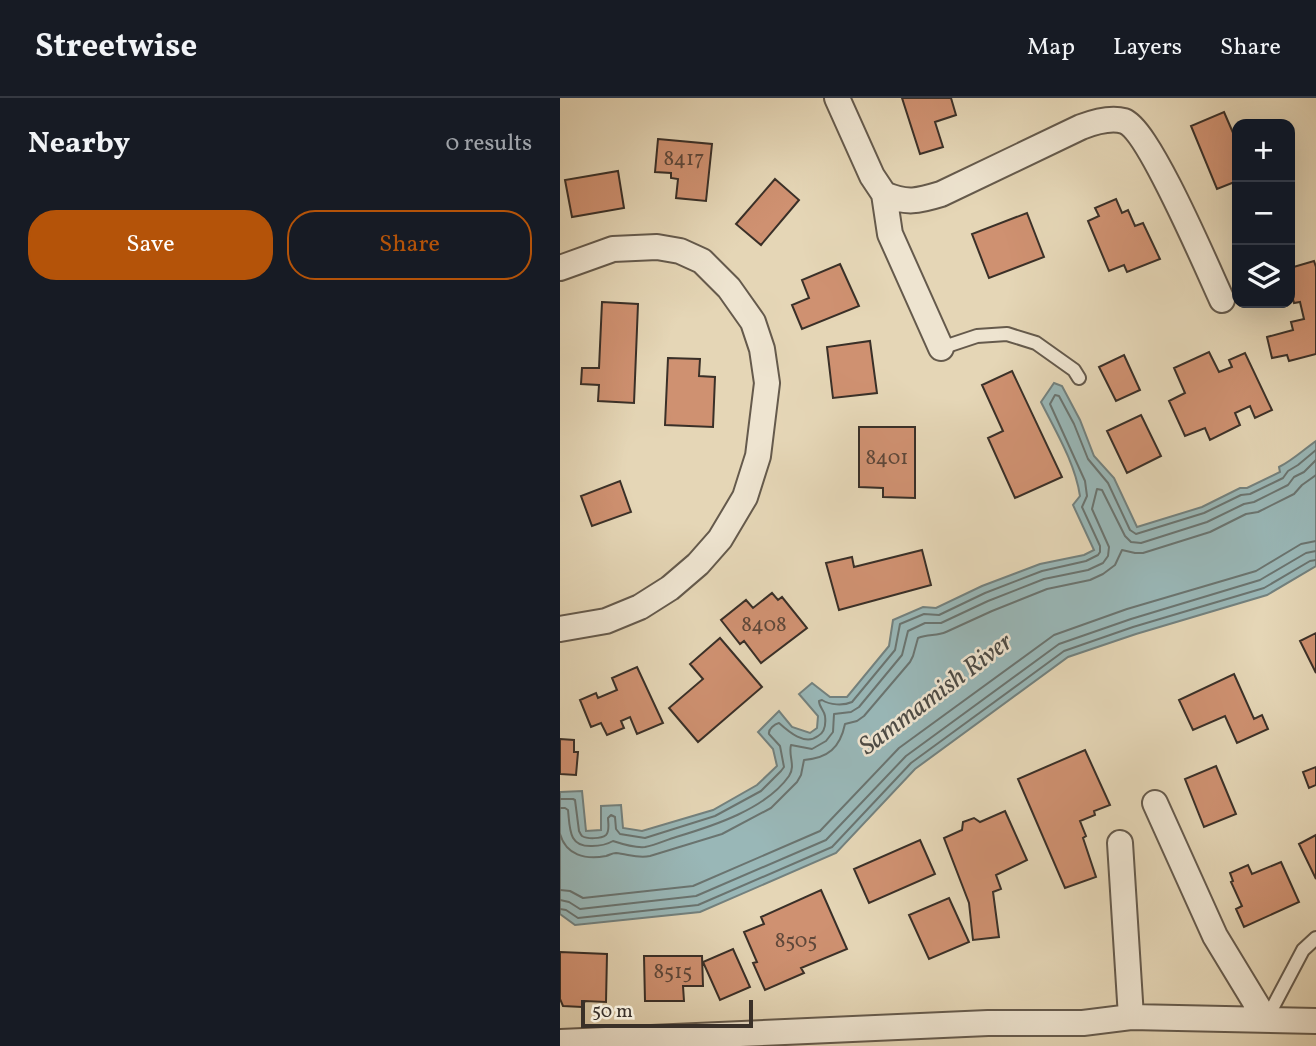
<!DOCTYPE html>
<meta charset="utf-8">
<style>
:root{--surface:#171b24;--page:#242831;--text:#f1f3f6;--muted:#9ea1a6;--line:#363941;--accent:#b45309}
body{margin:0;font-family:Vollkorn,serif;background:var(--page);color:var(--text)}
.controls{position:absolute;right:21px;top:21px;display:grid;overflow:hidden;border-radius:14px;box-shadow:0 7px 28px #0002}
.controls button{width:63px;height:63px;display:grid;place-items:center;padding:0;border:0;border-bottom:2px solid var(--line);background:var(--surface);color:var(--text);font:35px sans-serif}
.scale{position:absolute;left:21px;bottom:18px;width:172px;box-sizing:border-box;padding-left:7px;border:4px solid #3a3028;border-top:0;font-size:19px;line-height:24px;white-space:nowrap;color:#3a3028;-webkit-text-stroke:5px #eee4d0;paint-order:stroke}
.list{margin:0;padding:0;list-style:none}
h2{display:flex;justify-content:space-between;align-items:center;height:91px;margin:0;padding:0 28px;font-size:30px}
h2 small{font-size:23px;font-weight:400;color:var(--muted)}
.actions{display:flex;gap:14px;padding:21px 28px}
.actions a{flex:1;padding:16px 0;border:2px solid var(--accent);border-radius:28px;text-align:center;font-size:24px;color:var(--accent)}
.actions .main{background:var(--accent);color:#fff}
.icon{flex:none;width:38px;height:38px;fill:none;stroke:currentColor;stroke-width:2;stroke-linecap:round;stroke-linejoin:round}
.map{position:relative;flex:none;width:756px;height:948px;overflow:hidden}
header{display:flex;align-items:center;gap:42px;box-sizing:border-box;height:98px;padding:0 35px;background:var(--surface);border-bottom:2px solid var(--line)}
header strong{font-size:33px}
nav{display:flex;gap:38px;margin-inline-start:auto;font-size:24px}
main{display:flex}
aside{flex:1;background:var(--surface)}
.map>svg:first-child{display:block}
.water{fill:#99b7b7;stroke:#73817e;stroke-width:2}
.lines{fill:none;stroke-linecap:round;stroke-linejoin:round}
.shore{stroke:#6a7470;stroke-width:2}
.building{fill:#cf9171;stroke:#3a3028;stroke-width:2}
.service-casing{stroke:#655a4c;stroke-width:16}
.minor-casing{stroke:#655a4c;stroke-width:28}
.service{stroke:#eee4d0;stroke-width:12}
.minor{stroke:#eee4d0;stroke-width:24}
.labels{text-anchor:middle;stroke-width:5;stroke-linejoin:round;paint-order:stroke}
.number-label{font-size:21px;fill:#5f483a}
.water-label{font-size:26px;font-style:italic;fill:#4d4b45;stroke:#eee4d0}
</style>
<header>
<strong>Streetwise</strong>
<nav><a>Map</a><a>Layers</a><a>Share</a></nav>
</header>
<main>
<aside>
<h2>Nearby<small>0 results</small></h2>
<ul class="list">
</ul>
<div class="actions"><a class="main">Save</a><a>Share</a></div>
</aside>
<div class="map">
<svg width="756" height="948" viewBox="0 0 756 948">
<rect width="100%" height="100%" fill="#e5d6b6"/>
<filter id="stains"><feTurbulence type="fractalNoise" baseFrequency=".00286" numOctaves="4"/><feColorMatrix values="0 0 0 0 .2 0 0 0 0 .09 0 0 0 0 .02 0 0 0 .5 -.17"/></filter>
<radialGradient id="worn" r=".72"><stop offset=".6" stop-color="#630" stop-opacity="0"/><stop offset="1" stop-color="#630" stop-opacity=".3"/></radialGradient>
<!-- water -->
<path class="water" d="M 494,285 L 502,288 L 520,322 L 534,358 L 554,380 L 577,429 L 642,409 L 680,390 L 687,390 L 720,374 L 719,369 C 733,362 743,352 756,343 L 756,468 L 707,497 L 576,536 L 508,559 L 355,671 L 276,755 L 140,814 L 15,827 L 0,816 L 0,694 L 22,693 L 26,733 L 41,732 L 41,708 L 61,707 L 63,730 L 82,733 L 153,712 L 197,687 L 217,668 L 213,651 L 198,634 L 219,613 L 232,629 L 250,635 L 257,630 L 258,618 L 239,596 L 252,585 L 270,599 L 287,599 L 329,548 L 333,522 L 363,509 L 376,510 L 422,488 L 480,466 L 524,457 L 534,452 L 513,407 L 520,398 C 515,365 496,334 481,304 Z"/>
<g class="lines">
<!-- shore -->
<path class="shore" d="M 0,701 L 13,701 L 15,702 L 19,733 C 20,735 21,737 22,738 C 27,741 41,741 46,737 C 50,733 48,725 48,720 L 51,717 L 55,719 L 56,731 L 60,736 L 85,740 L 155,718 L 201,693 L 221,673 L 224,669 L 220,648 L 209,636 C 208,631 215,626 219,625 C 229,634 245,648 258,638 C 265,634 266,626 265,618 C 264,612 259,609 259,603 L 262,602 C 270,607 283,608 292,604 L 335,552 L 340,526 L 364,516 L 379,517 L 425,495 L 482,473 L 526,463 L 538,457 L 540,454 L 540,448 L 522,409 L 527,398 L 525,383 L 490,306 L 495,297 L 499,298 L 514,326 L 528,361 L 548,385 L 570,432 L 576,436 L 644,415 L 681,397 L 690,396 L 723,380 L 728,373 L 738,367 L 756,352
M 0,710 L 5,710 L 8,712 C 10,730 8,749 32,748 C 41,748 46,747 53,743 C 62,746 75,750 85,749 C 96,747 106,742 116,739 C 153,728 206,711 229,678 C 236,668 228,657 231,647 L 252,651 L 266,643 L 273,634 L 274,616 L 291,614 L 299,609 L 342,557 L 348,533 L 365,525 L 381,525 L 428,503 L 484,481 L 528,472 L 543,465 L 548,458 L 549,449 L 532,411 L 537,391 L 542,392 L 565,438 L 571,444 L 581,445 L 647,424 L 684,406 L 694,404 L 728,387 L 734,379 L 744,374 L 756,362
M 0,736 C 6,757 25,762 46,758 C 50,757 52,755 56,755 C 68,756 78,761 90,758 L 162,736 L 211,710 L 237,684 L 241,677 L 244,662 C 268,660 280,650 285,626 L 297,623 L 304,618 L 350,564 L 353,558 L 358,540 C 368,536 377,538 386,534 L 432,513 L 487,491 L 530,482 L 543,476 L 555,467 L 562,452 L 575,455 L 583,455 L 650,434 L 686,416 L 698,414 L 734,396 L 742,387 L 756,377
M 0,792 L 10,793 L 23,800 L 133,788 L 260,733 L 339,650 L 494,537 L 567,511 L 696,473 L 741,446 L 756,443
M 0,802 L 9,804 L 20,811 L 136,798 L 266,742 L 346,658 L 499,546 L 571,521 L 700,482 L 746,455 L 756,453
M 0,811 L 6,812 L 18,820 L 138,807 L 272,749 L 351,665 L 504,553 L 573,529 L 704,490 L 750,463 L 756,462"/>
</g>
<!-- building -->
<path class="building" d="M 342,0 L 391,0 L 396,17 L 375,24 L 383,49 L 360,56 Z
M 664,14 L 677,44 L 677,83 L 657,91 L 631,28 Z
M 98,41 L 152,46 L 146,103 L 116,100 L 118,81 L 111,80 L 111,75 L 95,74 Z
M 58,73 L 64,110 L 12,119 L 5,82 Z
M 215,81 L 239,102 L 201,147 L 176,126 Z
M 556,101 L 562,115 L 568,112 L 575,128 L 583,125 L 600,161 L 567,174 L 564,167 L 549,173 L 528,123 L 539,118 L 535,110 Z
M 467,115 L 484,159 L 429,180 L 412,136 Z
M 754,163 L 756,169 L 756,256 L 729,263 L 727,257 L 712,260 L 707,239 L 733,232 L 731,224 L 744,221 L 740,204 L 734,205 L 730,189 L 730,170 Z
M 280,166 L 299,208 L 242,231 L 232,207 L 249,200 L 242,182 Z
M 42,204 L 78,206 L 74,305 L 38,303 L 39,287 L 21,286 L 22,270 L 39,270 Z
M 310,243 L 317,295 L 273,300 L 267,249 Z
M 649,254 L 659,274 L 672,269 L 669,262 L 685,255 L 712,312 L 695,320 L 690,308 L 675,315 L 680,327 L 650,342 L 645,330 L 625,338 L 609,303 L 625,295 L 614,270 Z
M 564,257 L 580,292 L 556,303 L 539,269 Z
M 108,260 L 140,261 L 139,278 L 155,279 L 153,329 L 105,327 Z
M 452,273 L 502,379 L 455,400 L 428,340 L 443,333 L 422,287 Z
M 581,317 L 601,358 L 567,375 L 547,333 Z
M 299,329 L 355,329 L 355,400 L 323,399 L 323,390 L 299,389 Z
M 60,383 L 71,414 L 32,428 L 21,398 Z
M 362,452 L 371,487 L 279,512 L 266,465 L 292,459 L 294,469 Z
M 212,495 L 218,502 L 222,499 L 247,530 L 201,565 L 184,543 L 180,546 L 161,522 L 186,502 L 193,510 Z
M 756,535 L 756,575 L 740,543 Z
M 160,540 L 202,589 L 138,644 L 109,610 L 143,581 L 130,566 Z
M 77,569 L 103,625 L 77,636 L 70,619 L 61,623 L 64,630 L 47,637 L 41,625 L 31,629 L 20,602 L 36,595 L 38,600 L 57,592 L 52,580 Z
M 674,576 L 694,621 L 702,617 L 708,631 L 677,645 L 665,618 L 633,632 L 619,602 Z
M 0,641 L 14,642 L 14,654 L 18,654 L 16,677 L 0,676 Z
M 525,652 L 550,707 L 534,713 L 535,717 L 520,723 L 526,738 L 523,740 L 536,779 L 505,790 L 458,681 Z
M 656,668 L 676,716 L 644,729 L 625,681 Z
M 756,669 L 756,687 L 749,690 L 743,674 Z
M 445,713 L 467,762 L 436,777 L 441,791 L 433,794 L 439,839 L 413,842 L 409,805 L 384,740 L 402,732 L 403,724 L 414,720 L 420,724 Z
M 756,737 L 756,781 L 739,746 Z
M 360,742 L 375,776 L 309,805 L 294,771 Z
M 721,764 L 739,804 L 684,829 L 676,811 L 682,808 L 671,784 L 673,783 L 670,775 L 688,767 L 692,776 Z
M 261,792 L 287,851 L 241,870 L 244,875 L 205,892 L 193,865 L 197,864 L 184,834 L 204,826 L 201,819 Z
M 389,800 L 409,844 L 369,861 L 349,817 Z
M 173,851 L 190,889 L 160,902 L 143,864 Z
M 0,854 L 47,856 L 46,904 L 25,903 L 22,909 L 3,908 L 0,901 Z
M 84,858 L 142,858 L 143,888 L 123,888 L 124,903 L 85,903 Z"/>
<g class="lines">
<!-- service casing -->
<g class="service-casing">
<path id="service" d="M 381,250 L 417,238 L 447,236 L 476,245 L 514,272 L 519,280
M 706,922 L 743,852 L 756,840"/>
</g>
<!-- minor casing -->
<g class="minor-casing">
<path id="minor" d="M 277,0 L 312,78 L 324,96 L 330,136 L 381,250
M 324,96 C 347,106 358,103 381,96 L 521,29 C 534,24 550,19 564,23 C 589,32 648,172 662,202
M 0,170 L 53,151 L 97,149 L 120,153 L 142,163 L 169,190 L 193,224 L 202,251 L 207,285 L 198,358 L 185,399 L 160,441 L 138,466 L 110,490 L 80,509 L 46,523 L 0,531
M 595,705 L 655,838 L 706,922
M 560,745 L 571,919
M 0,944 L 428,925 L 523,925 L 571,919 L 756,923"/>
</g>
<!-- service -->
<use href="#service" class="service"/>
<!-- minor -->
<use href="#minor" class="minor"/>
</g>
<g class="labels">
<!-- number labels -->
<g class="number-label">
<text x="124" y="67">8417</text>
<text x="327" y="366">8401</text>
<text x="204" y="533">8408</text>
<text x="236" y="849">8505</text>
<text x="113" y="880">8515</text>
</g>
<!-- water labels -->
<g class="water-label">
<text transform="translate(375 595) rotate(-37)" y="9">Sammamish River</text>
</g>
</g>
<rect width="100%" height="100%" filter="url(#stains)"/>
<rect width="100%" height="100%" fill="url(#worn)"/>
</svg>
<div class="controls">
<button>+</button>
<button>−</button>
<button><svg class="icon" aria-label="layers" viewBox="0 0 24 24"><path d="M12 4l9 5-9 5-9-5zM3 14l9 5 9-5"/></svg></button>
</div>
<div class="scale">50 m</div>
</div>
</main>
